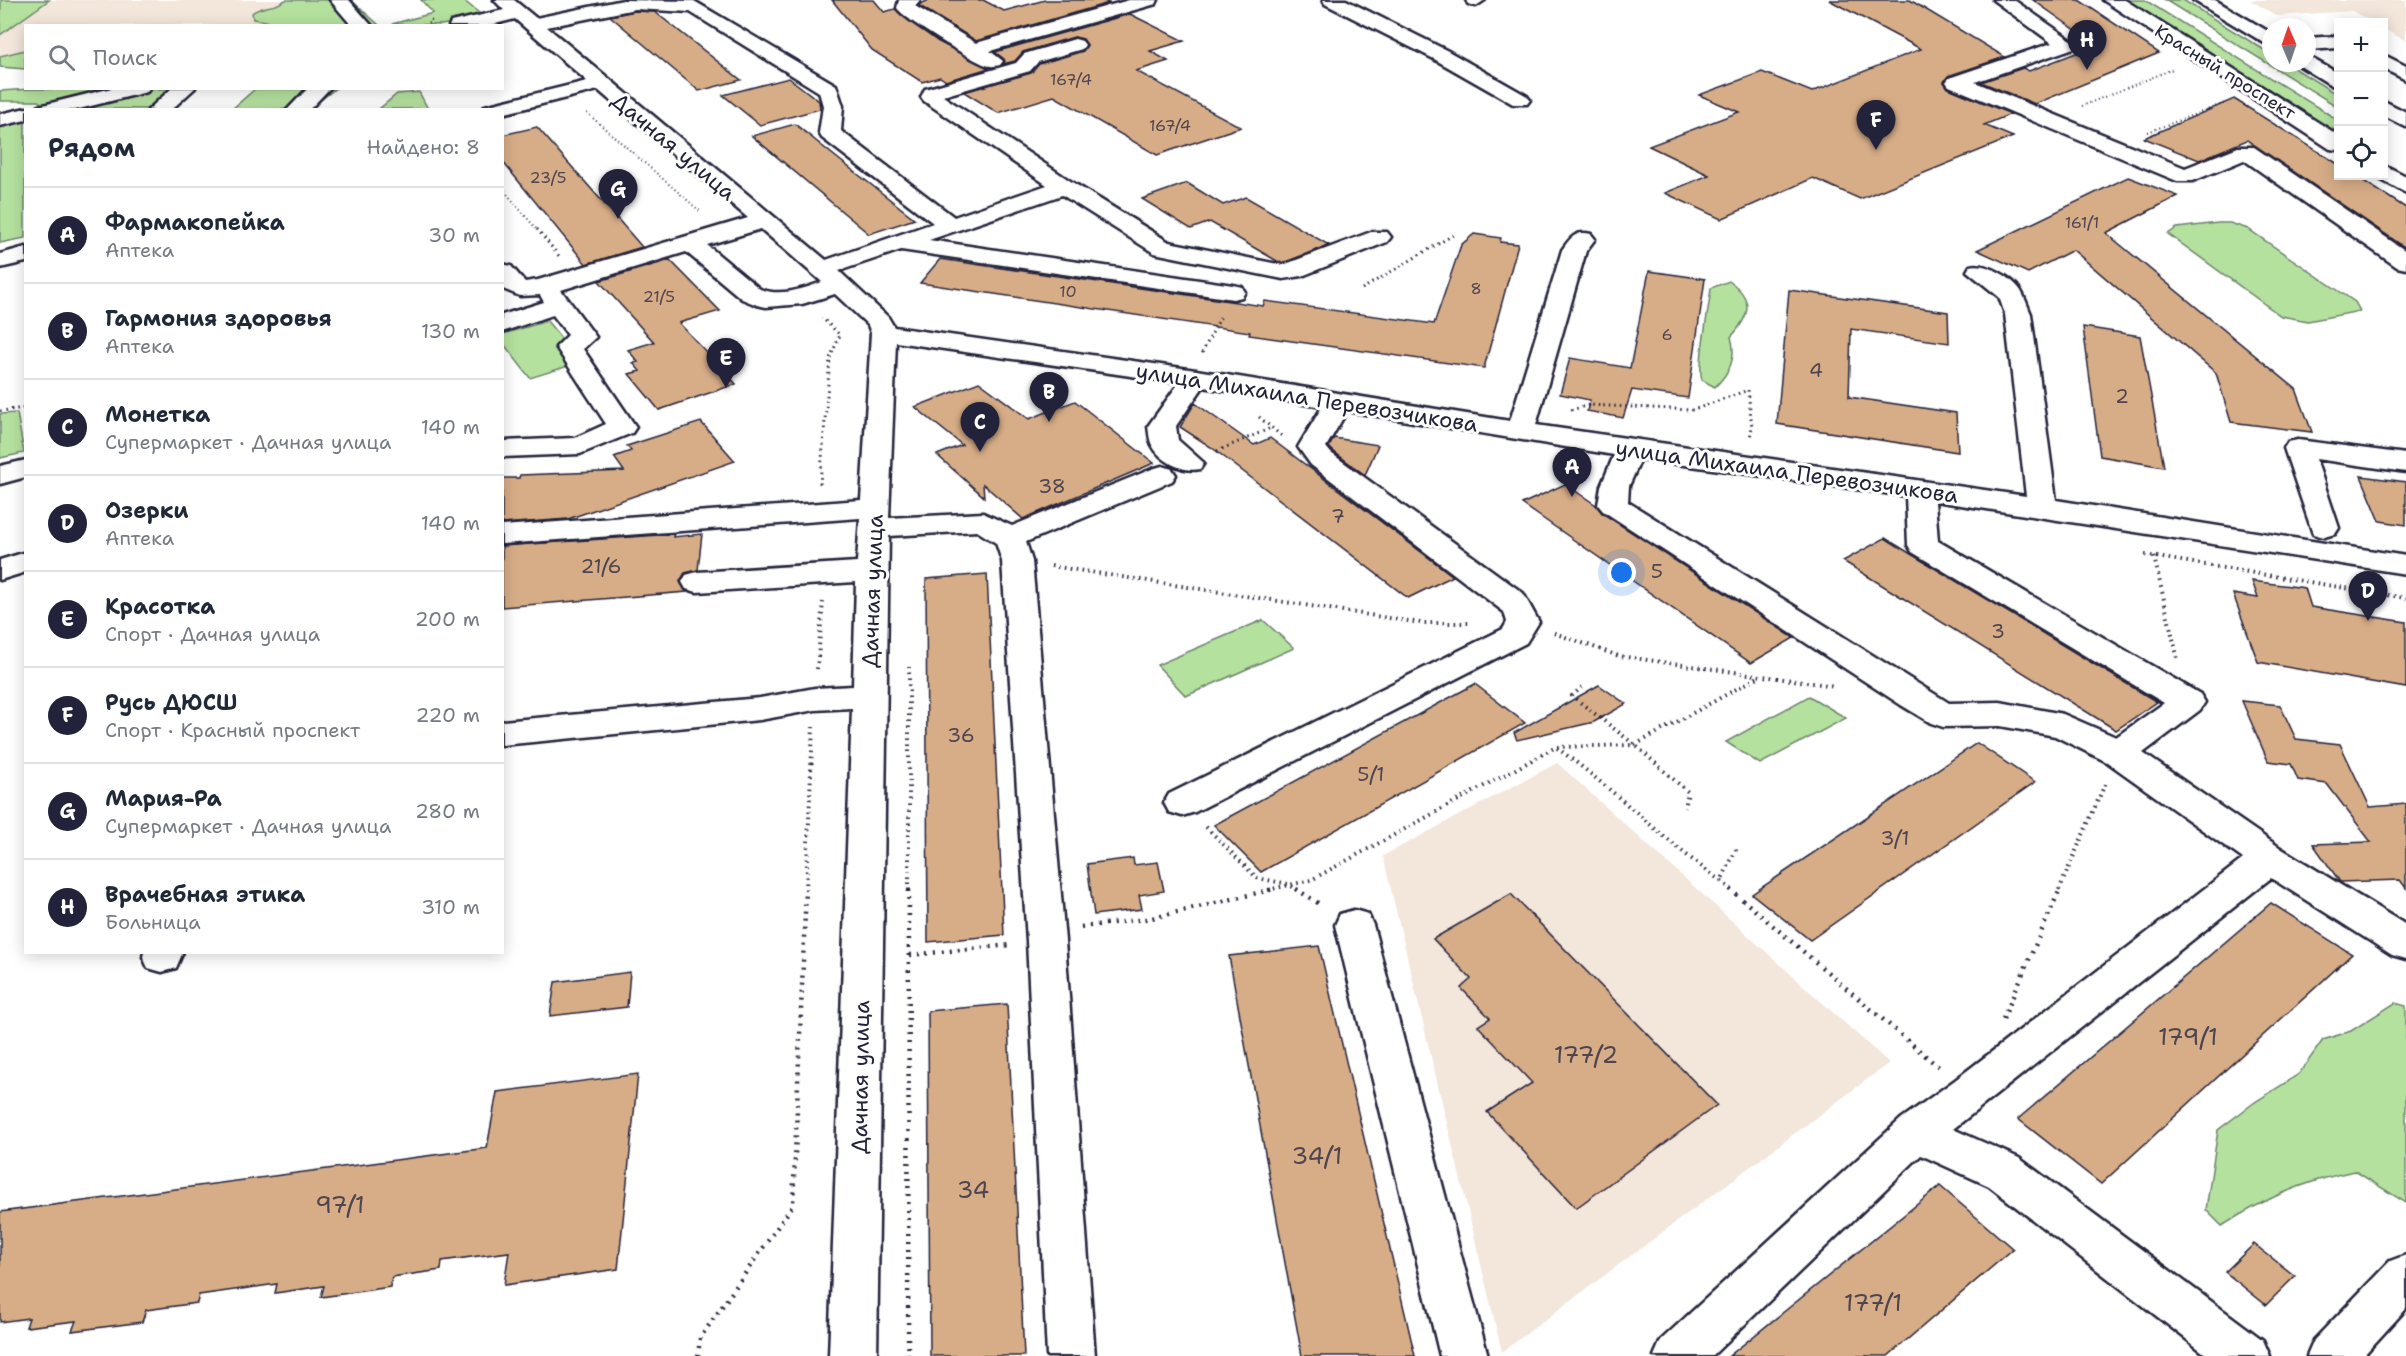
<!DOCTYPE html>
<html lang="ru">
<meta charset="utf-8">
<style>
:root{--surface:#fff;--page:#f2f2f3;--text:#1f2937;--muted:#747a83;--line:#e0e1e3;--accent:#22223b}
body{margin:0;font-family:"Shantell Sans",sans-serif;background:var(--page);color:var(--text)}
.controls{position:absolute;right:18px;top:18px;display:grid;overflow:hidden;border-radius:0px;box-shadow:0 3px 15px #0003}
.controls button{width:54px;height:54px;display:grid;place-items:center;padding:0;border:0;border-bottom:2px solid var(--line);background:var(--surface);color:var(--text);font:30px sans-serif}
.compass{position:absolute;left:2262px;top:18px;width:54px;height:54px;border-radius:50%;background:var(--surface);box-shadow:0 3px 15px #0003;rotate:358deg}
.you{position:absolute;left:1622px;top:573px;width:21px;height:21px;margin:-15px;border:4px solid #fff;border-radius:50%;background:#1a73e8;box-shadow:0 0 0 9px #1a73e833}
.badge{display:grid;place-items:center;width:39px;height:39px;border-radius:50%;background:var(--accent);color:#fff;font-size:20px;font-weight:700}
.pin{position:absolute;translate:-50% -50px;filter:drop-shadow(0 2px 3px #0008)}
.pin::after{content:'';position:absolute;top:32px;width:21px;height:18px;background:inherit;clip-path:polygon(0 0,100% 0,50% 100%)}
.list{margin:0;padding:0;list-style:none}
h2{display:flex;justify-content:space-between;align-items:center;height:78px;margin:0;padding:0 24px;font-size:26px}
h2 small{font-size:20px;font-weight:400;color:var(--muted)}
.list li{display:grid;grid-template-columns:39px 1fr auto;gap:18px;align-items:center;box-sizing:border-box;height:96px;padding:0 24px;border-top:2px solid var(--line)}
.list b{display:block;font-size:22px;white-space:nowrap}
.list p{margin:0;font-size:20px;white-space:nowrap;color:var(--muted)}
.list em{font-size:20px;font-style:normal;color:var(--muted)}
.icon{flex:none;width:33px;height:33px;fill:none;stroke:currentColor;stroke-width:2;stroke-linecap:round;stroke-linejoin:round}
.map{position:relative;flex:none;width:2406px;height:1356px;overflow:hidden}
.search{position:absolute;background:var(--surface);box-shadow:0 3px 15px #0003;left:24px;top:24px;width:480px;height:66px;display:flex;align-items:center;gap:15px;box-sizing:border-box;padding:0 21px;border-radius:0px;color:var(--muted);font-size:22px}
.panel{position:absolute;background:var(--surface);box-shadow:0 3px 15px #0003;left:24px;top:108px;width:480px;height:846px;border-radius:0px}
.map>svg:first-child{display:block}
.built{fill:#f3e6db}
.green{fill:#b5e19f;stroke:#6c826d;stroke-width:1.5}
.building{fill:#d7ad88;stroke:#22223b;stroke-width:1.5}
.lines{fill:none;stroke-linecap:round;stroke-linejoin:round}
.minor-casing{stroke:#22223b;stroke-width:5}
.major-casing{stroke:#22223b;stroke-width:5}
.path-far3{stroke:#22223b;stroke-width:2;stroke-dasharray:1 3;stroke-linecap:butt}
.path-far2{stroke:#22223b;stroke-width:3;stroke-dasharray:1.5 4;stroke-linecap:butt}
.path-far1{stroke:#22223b;stroke-width:4;stroke-dasharray:1.5 4.5;stroke-linecap:butt}
.path{stroke:#22223b;stroke-width:4.5;stroke-dasharray:2 6;stroke-linecap:butt}
.minor{fill:#fff;fill-rule:evenodd}
.major{fill:#fff;fill-rule:evenodd}
.labels{text-anchor:middle;stroke-width:6;stroke-linejoin:round;paint-order:stroke}
.far-number-label{font-size:16px;fill:#4f454e}
.far-street-label{font-size:18px;fill:#22223b;stroke:#fff}
.number-label{font-size:20px;fill:#4f454e}
.street-label{font-size:22px;fill:#22223b;stroke:#fff}
.near-number-label{font-size:24px;fill:#4f454e}
</style>
<div class="map">
<svg width="2406" height="1356" viewBox="0 0 2406 1356">
<rect width="100%" height="100%" fill="#fff"/>
<filter id="ink" filterUnits="userSpaceOnUse"><feTurbulence type="fractalNoise" baseFrequency=".0167" numOctaves="2"/><feDisplacementMap in="SourceGraphic" scale="12" xChannelSelector="R" yChannelSelector="G"/><feConvolveMatrix kernelMatrix="1 2 1 2 8 2 1 2 1" color-interpolation-filters="sRGB"/></filter>
<g filter="url(#ink)">
<!-- built -->
<path class="built" d="M 39,0 L 316,0 L 287,25 L 26,26 L 25,67 L 0,65 L 0,25 Z
M 2250,0 L 2406,0 L 2406,41 L 2384,29 L 2384,22 L 2372,22 L 2352,11 L 2277,16 Z
M 1557,763 L 1889,1063 L 1502,1352 L 1383,856 Z"/>
<!-- green -->
<path class="green" d="M 1,0 L 49,0 L 0,35 Z
M 285,0 L 351,0 L 379,25 L 272,25 L 266,21 L 253,19 L 252,13 C 263,4 275,9 285,0 Z
M 421,0 L 463,0 L 484,17 L 441,25 L 392,24 L 433,13 Z
M 2127,0 L 2145,0 L 2338,120 L 2338,133 Z
M 2165,0 L 2183,0 L 2271,54 L 2271,63 L 2286,63 L 2338,95 L 2338,107 Z
M 25,50 L 25,69 L 0,67 L 0,56 Z
M 32,89 L 195,89 L 168,109 L 38,109 L 45,105 L 38,101 L 0,101 L 0,91 Z
M 255,89 L 335,89 L 309,109 L 231,110 Z
M 419,92 L 428,109 L 379,109 L 397,94 Z
M 25,115 L 25,238 L 0,243 L 0,122 Z
M 2218,223 L 2230,223 L 2248,229 L 2355,302 L 2360,311 L 2308,321 L 2281,316 L 2168,234 L 2177,228 Z
M 1729,281 C 1755,299 1750,316 1731,337 C 1737,358 1730,372 1715,387 L 1702,380 C 1697,365 1709,309 1711,288 Z
M 547,321 L 581,362 L 530,378 L 503,343 L 503,334 Z
M 17,413 L 24,453 L 0,458 L 0,414 Z
M 1263,620 L 1294,648 L 1186,696 L 1157,665 Z
M 1809,696 L 1846,718 L 1760,764 L 1726,742 Z
M 2395,1003 L 2406,1006 L 2406,1203 L 2355,1171 C 2307,1180 2263,1199 2222,1226 L 2206,1210 L 2218,1130 L 2255,1102 L 2299,1074 L 2323,1040 L 2351,1031 Z"/>
<!-- building -->
<path class="building" d="M 832,0 L 874,0 L 884,12 L 895,9 L 937,41 L 989,68 L 946,81 L 940,77 L 922,82 L 872,50 Z
M 929,0 L 983,0 L 1004,11 L 1045,0 L 1102,0 L 1109,3 L 976,41 L 918,5 Z
M 1829,0 L 1910,0 L 2005,57 L 1948,76 L 1944,82 L 1948,88 L 2011,114 L 1984,125 L 2013,137 L 1860,199 L 1813,178 L 1721,219 L 1665,193 L 1709,175 L 1649,146 L 1739,112 L 1699,95 L 1762,72 L 1812,92 L 1921,49 Z
M 2033,0 L 2079,0 L 2159,53 L 2035,104 L 1981,82 L 2023,68 L 2029,71 L 2097,45 Z
M 635,11 L 655,12 L 741,80 L 699,91 L 610,16 Z
M 1130,14 L 1184,41 L 1150,51 L 1168,61 L 1136,71 L 1241,127 L 1157,155 L 1054,96 L 998,113 L 964,92 L 1031,73 L 1039,64 L 1083,51 L 1087,45 L 1083,39 L 1074,37 L 1023,52 L 1015,61 L 1003,64 L 1004,59 L 995,52 Z
M 789,78 L 819,101 L 820,109 L 760,125 L 723,95 Z
M 2234,99 L 2338,164 L 2338,176 L 2356,176 L 2406,208 L 2406,248 L 2247,140 L 2199,160 L 2144,138 Z
M 795,124 L 837,158 L 915,219 L 869,234 L 752,136 Z
M 537,127 L 636,240 L 642,247 L 586,264 L 502,161 L 502,135 Z
M 2128,177 L 2178,196 L 2106,233 L 2296,389 L 2312,432 L 2231,422 L 2216,373 L 2073,250 L 2028,273 L 1977,250 Z
M 1187,183 L 1223,205 L 1246,197 L 1329,245 L 1283,263 L 1277,261 L 1210,222 L 1191,229 L 1142,199 Z
M 1474,234 L 1501,238 L 1500,242 L 1518,244 L 1484,368 L 1249,335 L 1250,332 L 920,283 L 940,259 L 1263,306 L 1265,301 L 1434,324 L 1461,245 Z
M 670,260 L 720,311 L 679,323 L 736,384 L 659,410 L 629,374 L 640,371 L 633,363 L 638,362 L 628,350 L 654,342 L 599,281 Z
M 1649,271 L 1705,279 L 1688,398 L 1632,390 L 1623,418 L 1587,411 L 1590,400 L 1560,394 L 1570,358 L 1630,368 Z
M 1789,290 L 1948,312 L 1949,343 L 1851,329 L 1849,397 L 1956,413 L 1958,452 L 1777,424 Z
M 2083,327 L 2140,336 L 2164,467 L 2100,456 Z
M 979,382 L 1029,419 L 1075,401 L 1154,463 L 1023,519 L 983,484 L 984,497 L 937,455 L 962,445 L 915,407 Z
M 1195,403 L 1254,445 L 1270,438 L 1453,576 L 1408,598 L 1211,447 L 1180,427 Z
M 701,422 L 735,461 L 568,519 L 502,524 L 502,478 L 519,478 L 520,475 L 624,471 L 614,457 L 631,451 L 627,446 Z
M 1334,438 L 1378,445 L 1365,475 L 1333,451 L 1329,447 Z
M 2361,476 L 2406,482 L 2406,525 L 2380,521 Z
M 1565,484 L 1596,505 L 1602,513 L 1794,638 L 1751,663 L 1522,504 Z
M 674,534 L 673,537 L 702,534 L 698,570 L 685,573 L 680,581 L 687,592 L 502,607 L 502,546 Z
M 1885,538 L 1911,554 L 2157,702 L 2116,730 L 1843,561 Z
M 987,574 L 1004,935 L 928,942 L 926,579 Z
M 2252,581 L 2305,588 L 2311,607 L 2406,622 L 2406,688 L 2258,662 L 2233,594 L 2258,598 Z
M 1475,684 L 1525,723 L 1261,872 L 1214,825 Z
M 1599,685 L 1626,704 L 1594,722 L 1517,740 L 1514,733 Z
M 2242,701 L 2280,705 L 2296,739 L 2340,744 L 2370,807 L 2406,804 L 2406,888 L 2400,880 L 2340,882 L 2313,844 L 2371,842 L 2327,784 L 2298,780 L 2291,764 L 2268,761 Z
M 1977,743 L 2035,782 L 1810,940 L 1752,894 Z
M 1133,858 L 1134,865 L 1158,862 L 1164,891 L 1139,895 L 1142,909 L 1094,915 L 1087,864 Z
M 1511,894 L 1717,1105 L 1576,1208 L 1487,1112 L 1532,1083 L 1478,1026 L 1490,1018 L 1461,988 L 1471,979 L 1433,939 Z
M 2271,903 L 2352,954 L 2101,1184 L 2018,1119 Z
M 1319,946 L 1415,1356 L 1302,1356 L 1229,956 Z
M 630,972 L 627,1007 L 550,1016 L 555,982 Z
M 1007,1004 L 1024,1356 L 930,1356 L 928,1011 Z
M 638,1074 L 618,1269 L 504,1285 L 509,1252 L 442,1261 L 441,1270 L 392,1277 L 390,1287 L 321,1297 L 324,1286 L 275,1293 L 277,1284 L 199,1295 L 197,1303 L 146,1310 L 142,1322 L 72,1331 L 76,1321 L 26,1327 L 29,1318 L 0,1322 L 0,1212 L 487,1148 L 497,1092 Z
M 1940,1186 L 2013,1249 L 1888,1356 L 1729,1356 Z
M 2254,1244 L 2295,1276 L 2266,1305 L 2225,1272 Z"/>
<g class="lines">
<!-- minor casing -->
<g class="minor-casing">
<path id="minor" d="M 330,0 L 349,0 L 372,26 L 352,26 Z
M 494,0 L 514,0 L 536,18 L 623,0 L 694,1 L 836,85 L 843,106 L 841,131 L 954,217 L 1047,185 L 924,101 L 921,97 L 925,89 L 1016,63 L 1024,54 L 1075,39 L 1082,41 L 1085,45 L 1082,49 L 1038,62 L 1030,71 L 943,96 L 1072,182 L 1169,242 L 1283,265 L 1371,232 L 1387,232 L 1391,237 L 1387,242 L 1302,276 L 1283,279 L 1154,253 L 1062,195 L 929,240 L 1233,285 L 1242,287 L 1245,292 L 1242,297 L 1233,299 L 901,250 L 839,271 L 888,317 L 894,327 L 1196,370 L 1510,421 L 1562,250 C 1570,238 1576,230 1591,234 L 1595,239 L 1586,251 L 1536,425 L 2026,496 L 2005,314 L 1999,297 L 1967,271 L 1970,266 C 1986,262 2012,277 2021,291 C 2025,298 2028,307 2031,314 L 2056,500 L 2406,556 L 2406,574 L 1935,501 L 1938,541 L 2200,694 L 2205,702 L 2200,710 L 2143,753 L 2282,849 L 2406,925 L 2406,959 L 2392,955 L 2271,878 L 1953,1129 L 2019,1158 L 2263,1340 L 2270,1356 L 2208,1356 L 1989,1186 L 1921,1155 L 1712,1356 L 1654,1356 L 1661,1340 L 1901,1119 L 1955,1080 L 2243,859 L 2107,762 L 2055,736 L 2000,726 L 1943,727 L 1931,723 L 1901,705 L 1603,511 L 1598,505 L 1601,486 L 1614,455 L 1347,411 L 1326,447 L 1331,453 L 1523,593 L 1539,622 L 1526,643 L 1195,812 L 1182,816 L 1169,812 L 1164,803 L 1169,794 L 1503,629 L 1507,622 L 1504,612 L 1311,465 L 1298,447 L 1322,407 L 1203,387 L 1176,426 L 1178,440 L 1204,463 L 1200,469 C 1183,473 1160,461 1152,445 C 1149,439 1149,432 1148,426 L 1179,383 L 896,342 L 889,518 L 983,513 L 1012,526 L 1152,469 L 1162,466 L 1172,469 L 1176,475 L 1172,481 L 1026,542 L 1032,561 L 1065,941 L 1095,1356 L 1047,1356 L 1027,941 L 1002,561 L 996,543 L 977,531 L 889,536 L 877,1356 L 829,1356 L 852,708 L 815,710 L 760,720 L 502,745 L 502,721 L 760,698 L 815,688 L 853,686 L 856,582 L 697,592 L 686,589 L 682,582 L 686,575 L 697,572 L 857,562 L 860,518 L 502,544 L 502,526 L 861,500 L 871,333 L 868,325 L 835,294 L 802,304 L 766,307 L 757,305 L 742,299 L 686,252 L 561,290 L 596,337 L 583,349 L 636,427 L 632,433 L 580,454 L 502,457 L 502,441 L 575,438 L 606,424 L 556,347 L 568,335 L 553,315 L 502,332 L 502,315 L 544,302 L 540,295 L 520,296 L 503,289 L 502,264 L 511,266 L 525,282 L 538,280 L 748,218 L 598,90 L 502,114 L 502,110 L 482,110 L 485,106 L 587,81 L 515,19 L 487,26 L 449,26 L 451,22 L 504,10 ZM 635,9 L 690,12 L 819,92 L 823,106 L 819,133 L 822,138 L 933,223 L 826,260 L 547,27 ZM 761,229 L 822,282 C 803,289 780,297 760,289 L 707,245 ZM 1641,459 L 1906,496 L 1908,545 L 1912,552 L 2164,703 L 2116,737 L 2063,714 L 2000,702 L 1949,703 L 1628,502 L 1629,486 Z
M 899,0 L 920,0 L 915,6 L 976,43 L 1129,0 L 1158,0 L 1156,4 L 990,51 L 1003,61 L 1000,65 C 995,66 991,67 986,65 C 970,59 905,20 897,8 Z
M 1323,0 L 1346,0 L 1448,51 L 1527,96 L 1530,100 L 1527,104 L 1513,104 L 1434,59 L 1325,4 Z
M 1466,0 L 1485,0 L 1476,6 L 1468,4 Z
M 1993,0 L 2014,0 L 2077,44 L 2074,48 L 1975,82 L 2185,168 L 2238,147 L 2254,147 L 2406,251 L 2406,269 L 2397,267 L 2244,160 L 2193,181 L 2177,181 L 1949,86 L 1946,82 L 1949,78 L 2052,43 Z
M 2338,36 L 2338,48 L 2307,50 L 2307,38 Z
M 2384,55 L 2406,66 L 2406,80 L 2384,69 Z
M 112,88 L 150,88 L 147,92 L 75,110 L 36,110 L 39,106 Z
M 172,88 L 195,88 L 171,110 L 148,110 Z
M 308,88 L 330,88 L 309,110 L 287,110 Z
M 26,108 L 33,110 L 26,110 L 26,120 L 0,126 L 0,114 Z
M 26,247 L 26,262 L 0,268 L 0,254 Z
M 2298,440 L 2406,454 L 2406,472 L 2316,459 L 2339,528 L 2335,534 L 2324,537 L 2313,534 L 2284,448 L 2288,442 Z
M 26,460 L 26,477 L 0,484 L 0,466 Z
M 26,552 L 26,572 L 0,580 L 0,560 Z
M 1354,910 L 1368,914 L 1373,925 L 1488,1356 L 1440,1356 L 1335,925 L 1340,914 Z
M 144,952 L 183,952 L 176,968 L 162,972 L 148,968 L 143,957 Z
M 2406,1255 L 2406,1309 L 2363,1356 L 2307,1356 L 2314,1340 L 2390,1261 Z"/>
</g>
<!-- major casing -->
<g class="major-casing">
<path id="major" d="M 2103,0 L 2125,0 L 2338,135 L 2338,150 L 2330,149 Z
M 2193,0 L 2215,0 L 2271,33 L 2271,47 Z
M 2307,56 L 2338,73 L 2338,87 L 2331,85 L 2300,66 L 2298,63 L 2307,63 Z
M 2384,101 L 2406,112 L 2406,127 L 2384,116 Z
M 2384,165 L 2406,176 L 2406,193 L 2376,177 L 2384,176 Z"/>
</g>
<!-- path-far3 -->
<path class="path-far3" d="M 425,26 L 432,20
M 2082,106 L 2173,69
M 587,113 L 701,212
M 2148,132 L 2225,103
M 502,188 L 538,231"/>
<!-- path-far2 -->
<path class="path-far2" d="M 537,229 L 559,256
M 1362,289 L 1453,235
M 1202,353 L 1222,314
M 1571,410 L 1589,405 L 1693,410 L 1748,390 L 1752,427 L 1750,438
M 0,411 L 26,408
M 1259,417 L 1283,437
M 1217,451 L 1271,428
M 820,484 L 830,358 L 840,335 L 822,318"/>
<!-- path-far1 -->
<path class="path-far1" d="M 2145,555 L 2406,598
M 2154,557 L 2178,660
M 1051,566 L 1421,623 L 1471,623
M 1554,633 L 1619,656 L 1835,686
M 817,669 L 823,602
M 1582,687 L 1572,696 L 1635,745 L 1688,792 L 1685,808
M 1557,748 C 1615,790 1663,840 1721,881
M 1206,827 L 1257,878 L 1288,884 L 1298,890
M 806,890 L 813,727
M 909,890 L 909,667
M 1268,890 L 1311,880 L 1556,747 L 1635,745 L 1758,677
M 1732,890 L 1721,881 L 1737,848
M 2059,890 L 2105,784"/>
<!-- path -->
<path class="path" d="M 1296,889 L 1323,906
M 1730,889 L 1941,1069
M 1081,927 L 1152,918 L 1274,889
M 910,955 L 1010,945
M 2003,1019 L 2060,889
M 698,1356 L 700,1338 L 793,1205 L 806,889
M 908,1356 L 909,889"/>
<!-- minor -->
<use href="#minor" class="minor"/>
<!-- major -->
<use href="#major" class="major"/>
</g>
</g>
<g class="labels">
<!-- far-number labels -->
<g class="far-number-label">
<text x="1071" y="85">167/4</text>
<text x="1170" y="131">167/4</text>
<text x="548" y="183">23/5</text>
<text x="2082" y="228">161/1</text>
<text x="1476" y="294">8</text>
<text x="1068" y="297">10</text>
<text x="659" y="302">21/5</text>
<text x="1667" y="340">6</text>
</g>
<!-- far-street labels -->
<g class="far-street-label">
<text transform="translate(2225 72) rotate(32)" y="6">Красный проспект</text>
</g>
<!-- number labels -->
<g class="number-label">
<text x="1816" y="377">4</text>
<text x="2122" y="403">2</text>
<text x="1052" y="493">38</text>
<text x="1338" y="523">7</text>
<text x="601" y="573">21/6</text>
<text x="1657" y="578">5</text>
<text x="1998" y="638">3</text>
<text x="961" y="742">36</text>
<text x="1371" y="781">5/1</text>
<text x="1895" y="845">3/1</text>
</g>
<!-- street labels -->
<g class="street-label">
<text transform="translate(674 146) rotate(40)" y="8">Дачная улица</text>
<text transform="translate(1307 397) rotate(9)" y="8">улица Михаила Перевозчикова</text>
<text transform="translate(1787 471) rotate(8)" y="8">улица Михаила Перевозчикова</text>
<text transform="translate(872 591) rotate(-88)" y="8">Дачная улица</text>
<text transform="translate(860 1077) rotate(-89)" y="8">Дачная улица</text>
</g>
<!-- near-number labels -->
<g class="near-number-label">
<text x="2188" y="1045">179/1</text>
<text x="1586" y="1063">177/2</text>
<text x="1317" y="1164">34/1</text>
<text x="973" y="1198">34</text>
<text x="340" y="1213">97/1</text>
<text x="1873" y="1311">177/1</text>
</g>
</g>
</svg>
<div class="controls">
<button>+</button>
<button>−</button>
<button><svg class="icon" aria-label="locate" viewBox="0 0 24 24"><circle cx="12" cy="12" r="6"/><path d="M12 2v4M12 18v4M2 12h4M18 12h4"/></svg></button>
</div>
<svg class="compass" viewBox="-18 -18 36 36"><path d="M0-13l5 13h-10z" fill="#e53935"/><path d="M0 13l5-13h-10z" fill="#747a83"/></svg>
<div class="you"></div>
<div class="pin badge" style="left:1572px;top:497px">A</div>
<div class="pin badge" style="left:1049px;top:422px">B</div>
<div class="pin badge" style="left:980px;top:452px">C</div>
<div class="pin badge" style="left:2368px;top:621px">D</div>
<div class="pin badge" style="left:726px;top:388px">E</div>
<div class="pin badge" style="left:1876px;top:150px">F</div>
<div class="pin badge" style="left:618px;top:219px">G</div>
<div class="pin badge" style="left:2087px;top:70px">H</div>
<div class="search"><svg class="icon" aria-label="search" viewBox="0 0 24 24"><circle cx="10" cy="10" r="6"/><path d="M15 15l6 6"/></svg>Поиск</div>
<section class="panel">
<h2>Рядом<small>Найдено: 8</small></h2>
<ul class="list">
<li><span class="badge">A</span><div><b>Фармакопейка</b><p>Аптека</p></div><em>30 m</em></li>
<li><span class="badge">B</span><div><b>Гармония здоровья</b><p>Аптека</p></div><em>130 m</em></li>
<li><span class="badge">C</span><div><b>Монетка</b><p>Супермаркет · Дачная улица</p></div><em>140 m</em></li>
<li><span class="badge">D</span><div><b>Озерки</b><p>Аптека</p></div><em>140 m</em></li>
<li><span class="badge">E</span><div><b>Красотка</b><p>Спорт · Дачная улица</p></div><em>200 m</em></li>
<li><span class="badge">F</span><div><b>Русь ДЮСШ</b><p>Спорт · Красный проспект</p></div><em>220 m</em></li>
<li><span class="badge">G</span><div><b>Мария-Ра</b><p>Супермаркет · Дачная улица</p></div><em>280 m</em></li>
<li><span class="badge">H</span><div><b>Врачебная этика</b><p>Больница</p></div><em>310 m</em></li>
</ul>
</section>
</div>
